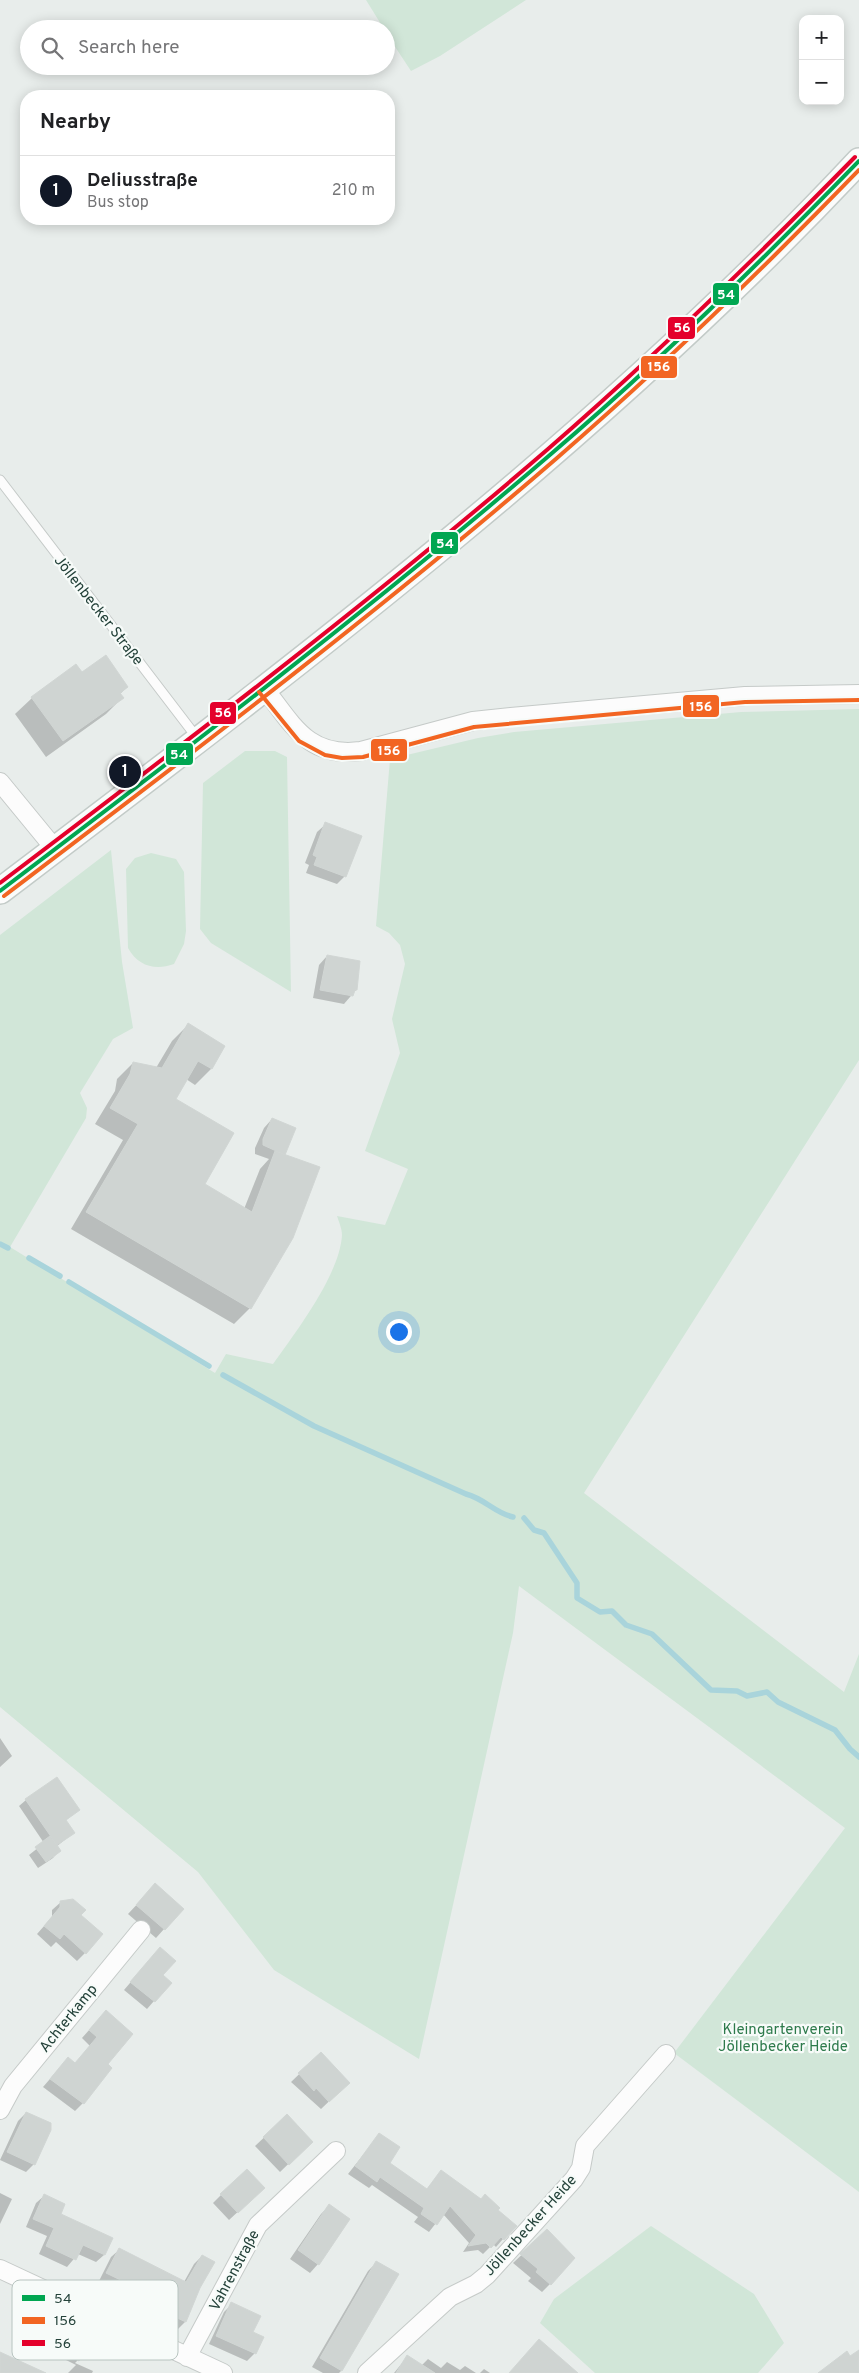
<!DOCTYPE html>
<meta charset="utf-8">
<style>
:root{--surface:#fff;--page:#f2f2f2;--text:#202124;--muted:#757577;--line:#e0e0e0;--accent:#111827}
body{margin:0;font-family:Overpass,sans-serif;background:var(--page);color:var(--text)}
.controls{position:absolute;right:15px;top:15px;display:grid;overflow:hidden;border-radius:10px;box-shadow:0 2px 12px #0003}
.controls button{width:45px;height:45px;display:grid;place-items:center;padding:0;border:0;border-bottom:1px solid var(--line);background:var(--surface);color:var(--text);font:25px sans-serif}
.you{position:absolute;left:398px;top:1331px;width:18px;height:18px;margin:-12px;border:4px solid #fff;border-radius:50%;background:#1a73e8;box-shadow:0 0 0 8px #1a73e833}
.badge{display:grid;place-items:center;width:32px;height:32px;border-radius:50%;background:var(--accent);color:#fff;font-size:16px;font-weight:700}
.pin{position:absolute;translate:-50% -50%;border:2px solid #fff;box-shadow:0 1px 5px #0006}
.list{margin:0;padding:0;list-style:none}
h2{display:flex;justify-content:space-between;align-items:center;height:65px;margin:0;padding:0 20px;font-size:21px}
h2 small{font-size:16px;font-weight:400;color:var(--muted)}
.list li{display:grid;grid-template-columns:32px 1fr auto;gap:15px;align-items:center;box-sizing:border-box;height:70px;padding:0 20px;border-top:1px solid var(--line)}
.list b{display:block;font-size:19px;white-space:nowrap}
.list p{margin:0;font-size:16px;white-space:nowrap;color:var(--muted)}
.list em{font-size:16px;font-style:normal;color:var(--muted)}
.icon{flex:none;width:28px;height:28px;fill:none;stroke:currentColor;stroke-width:2;stroke-linecap:round;stroke-linejoin:round}
.map{position:relative;flex:none;width:859px;height:2373px;overflow:hidden}
.search{position:absolute;background:var(--surface);box-shadow:0 2px 12px #0003;left:20px;top:20px;width:375px;height:55px;display:flex;align-items:center;gap:12px;box-sizing:border-box;padding:0 18px;border-radius:28px;color:var(--muted);font-size:19px}
.panel{position:absolute;background:var(--surface);box-shadow:0 2px 12px #0003;left:20px;top:90px;width:375px;height:135px;border-radius:20px}
.map>svg:first-child{display:block}
.green{fill:#d1e6d8}
.shadow{fill:#0003}
.lines{fill:none;stroke-linecap:round;stroke-linejoin:round}
.stream{stroke:#a9d4db;stroke-width:5.5}
.building{fill:#cfd4d2;stroke:#d1d6d4}
.lane-casing{stroke:#c5cac8;stroke-width:11}
.street-casing{stroke:#c5cac8;stroke-width:20}
.secondary-casing{stroke:#c3cbc8;stroke-width:28}
.lane{stroke:#fcfcfc;stroke-width:9}
.street{stroke:#fcfcfc;stroke-width:18}
.secondary{stroke:#fcfcfc;stroke-width:25}
.bus-1-casing{stroke:#f7fbf9;stroke-width:8}
.bus-2-casing{stroke:#f7fbf9;stroke-width:8}
.bus-3-casing{stroke:#f7fbf9;stroke-width:8}
.bus-1{stroke:#00a651;stroke-width:4}
.bus-2{stroke:#f26522;stroke-width:4}
.bus-3{stroke:#e4002b;stroke-width:4}
.labels{text-anchor:middle;stroke-width:4.5;stroke-linejoin:round;paint-order:stroke}
.street-label{font-size:15px;fill:#24423a;stroke:#f7fbf9}
.park-label{font-size:15px;fill:#2d7a4b;stroke:#f7fbf9}
.key{fill:#f7fbf9;stroke:#b8c4c0;stroke-width:1}
.key-label{font-size:14px;fill:#24423a}
.line-badge{stroke:#f7fbf9;stroke-width:2}
.badge-label{font-size:14px;text-anchor:middle;font-weight:bold;fill:#fff}
</style>
<div class="map">
<svg width="859" height="2373" viewBox="0 0 859 2373">
<rect width="100%" height="100%" fill="#e8edeb"/>
<!-- green -->
<path class="green" d="M 366,0 L 526,0 L 440,56 L 411,71 L 386,33 L 386,29 L 384,29 Z
M 859,709 L 859,1060 L 584,1493 L 844,1692 L 859,1654 L 859,2192 L 674,2053 L 845,1828 L 519,1586 L 513,1633 L 419,2059 L 274,1970 L 198,1872 L 0,1707 L 0,935 L 111,850 L 122,962 L 133,1028 L 113,1039 L 80,1093 L 87,1108 L 86,1118 L 10,1247 L 215,1373 L 226,1354 L 273,1364 C 296,1332 340,1274 342,1235 C 342,1229 339,1222 337,1216 L 385,1225 L 408,1169 L 365,1151 L 400,1053 L 392,1019 L 405,964 L 400,945 L 389,933 L 376,926 L 390,759 L 478,738 L 514,732 L 741,712 Z
M 245,751 L 275,751 L 287,757 L 291,992 L 211,943 L 200,929 L 203,783 Z
M 151,853 L 176,859 L 184,872 L 186,931 L 184,944 L 174,964 C 155,971 138,966 128,948 L 126,869 L 135,858 Z
M 651,2226 L 754,2294 L 784,2343 L 758,2373 L 595,2373 L 540,2323 L 554,2299 Z"/>
<!-- shadow -->
<path class="shadow" d="M 82,674 L 127,687 L 120,694 L 122,698 L 106,714 L 46,757 L 15,714 L 32,698 Z
M 326,824 L 345,876 L 337,884 L 306,873 L 309,865 L 305,863 L 317,832 Z
M 327,956 L 356,990 L 344,1004 L 313,998 L 319,965 Z
M 188,1025 L 224,1046 L 211,1069 L 195,1085 L 186,1079 L 174,1100 L 203,1185 L 244,1209 L 260,1169 L 269,1159 L 255,1154 L 255,1148 L 264,1128 L 272,1119 L 284,1154 L 250,1308 L 234,1324 L 71,1229 L 123,1140 L 95,1124 L 115,1091 L 117,1079 L 133,1063 L 156,1068 L 172,1041 Z
M 0,1738 L 12,1756 L 0,1767 Z
M 26,1800 L 78,1810 L 65,1821 L 73,1833 L 56,1847 L 59,1851 L 53,1858 L 38,1868 L 29,1855 L 44,1843 L 19,1806 Z
M 155,1885 L 182,1909 L 156,1938 L 128,1914 Z
M 61,1902 L 79,1915 L 85,1953 L 77,1961 L 56,1942 L 51,1947 L 37,1934 L 52,1917 L 52,1910 Z
M 153,1956 L 162,1975 L 154,2001 L 147,2009 L 124,1990 Z
M 98,2020 L 106,2064 L 83,2103 L 75,2111 L 43,2087 L 68,2058 L 75,2064 L 90,2046 L 82,2038 Z
M 321,2053 L 341,2090 L 321,2109 L 291,2082 Z
M 26,2113 L 34,2164 L 26,2172 L 0,2160 L 18,2121 Z
M 287,2116 L 311,2142 L 280,2172 L 255,2146 Z
M 379,2135 L 388,2164 L 426,2190 L 441,2172 L 496,2210 L 503,2239 L 496,2247 L 493,2244 L 483,2254 L 478,2250 L 463,2252 L 469,2243 L 443,2214 L 429,2232 L 414,2222 L 418,2217 L 372,2185 L 369,2188 L 348,2174 Z
M 0,2193 L 12,2199 L 0,2224 Z
M 221,2195 L 255,2196 L 229,2220 L 213,2203 Z
M 44,2196 L 59,2215 L 111,2238 L 104,2255 L 96,2262 L 78,2254 L 67,2267 L 39,2254 L 47,2236 L 26,2227 L 36,2203 Z
M 329,2206 L 348,2219 L 318,2264 L 310,2273 L 290,2259 L 321,2214 Z
M 547,2231 L 550,2284 L 542,2292 L 528,2281 L 531,2278 L 513,2263 Z
M 119,2250 L 184,2282 L 194,2264 L 202,2256 L 199,2288 L 185,2322 L 177,2330 L 150,2317 L 155,2308 L 99,2281 L 111,2257 Z
M 377,2262 L 341,2371 L 339,2373 L 323,2373 L 312,2367 L 368,2271 Z
M 232,2304 L 252,2333 L 262,2338 L 255,2353 L 247,2361 L 209,2344 L 224,2312 Z
M 70,2338 L 78,2360 L 75,2363 L 93,2371 L 92,2373 L 68,2373 L 76,2365 L 60,2357 Z
M 407,2357 L 421,2366 L 428,2359 L 441,2368 L 447,2362 L 460,2370 L 465,2366 L 476,2373 L 394,2373 Z
M 484,2369 L 490,2373 L 480,2373 Z"/>
<g class="lines">
<!-- stream -->
<path class="stream" d="M 0,1244 L 8,1248
M 29,1258 L 60,1276
M 69,1282 L 209,1366
M 223,1375 L 314,1426 L 466,1494 C 485,1499 495,1513 513,1517
M 524,1518 L 534,1530 L 544,1533 L 577,1583 L 577,1598 L 600,1612 L 612,1611 L 626,1625 L 652,1634 L 711,1690 L 737,1691 L 747,1696 L 767,1692 L 778,1702 L 835,1730 L 850,1749 L 859,1757"/>
</g>
<!-- building -->
<path class="building" d="M 106,655 L 128,687 L 120,693 L 124,698 L 63,741 L 31,697 L 76,664 L 82,672 Z
M 325,822 L 362,836 L 346,877 L 314,865 L 317,857 L 313,855 Z
M 327,955 L 360,961 L 357,990 L 355,990 L 353,996 L 320,990 Z
M 188,1023 L 225,1046 L 212,1069 L 198,1061 L 176,1099 L 234,1133 L 205,1184 L 252,1212 L 275,1151 L 320,1167 L 293,1238 L 251,1309 L 86,1212 L 138,1124 L 110,1108 L 130,1074 L 133,1062 L 162,1068 Z
M 272,1118 L 296,1128 L 285,1155 L 263,1145 L 263,1139 Z
M 57,1777 L 80,1810 L 66,1820 L 75,1833 L 57,1845 L 61,1851 L 46,1862 L 35,1847 L 50,1836 L 56,1844 L 25,1799 Z
M 155,1883 L 184,1909 L 165,1930 L 136,1905 Z
M 73,1899 L 86,1910 L 81,1915 L 103,1934 L 86,1954 L 64,1934 L 60,1939 L 44,1926 L 60,1907 L 60,1901 Z
M 160,1947 L 176,1961 L 163,1975 L 172,1983 L 155,2002 L 130,1982 Z
M 106,2010 L 133,2034 L 108,2064 L 112,2068 L 84,2104 L 50,2079 L 68,2057 L 75,2063 L 97,2037 L 89,2030 Z
M 321,2052 L 350,2083 L 329,2102 L 316,2088 L 314,2091 L 298,2073 Z
M 26,2112 L 51,2123 L 51,2130 L 35,2165 L 7,2152 Z
M 287,2114 L 313,2142 L 289,2165 L 263,2137 Z
M 379,2133 L 400,2147 L 390,2163 L 427,2189 L 441,2170 L 481,2199 L 485,2194 L 500,2208 L 498,2210 L 517,2226 L 504,2240 L 501,2237 L 491,2248 L 486,2243 L 468,2246 L 476,2235 L 450,2206 L 437,2225 L 421,2214 L 424,2208 L 380,2177 L 377,2182 L 355,2166 Z
M 247,2169 L 265,2188 L 238,2213 L 220,2194 Z
M 44,2194 L 65,2204 L 61,2214 L 113,2238 L 105,2255 L 83,2245 L 76,2260 L 46,2246 L 54,2228 L 33,2219 Z
M 329,2204 L 350,2219 L 319,2265 L 298,2250 Z
M 547,2229 L 575,2258 L 551,2285 L 536,2272 L 538,2269 L 520,2254 Z
M 119,2248 L 186,2282 L 202,2255 L 215,2262 L 200,2288 L 186,2322 L 157,2309 L 162,2300 L 106,2273 Z
M 376,2261 L 399,2274 L 342,2371 L 320,2358 Z
M 231,2302 L 261,2316 L 253,2332 L 264,2337 L 256,2354 L 216,2336 Z
M 70,2336 L 86,2344 L 79,2361 L 63,2353 Z
M 539,2339 L 578,2373 L 509,2373 Z
M 859,2350 L 859,2373 L 818,2373 L 847,2351 L 850,2356 Z
M 0,2352 L 46,2373 L 0,2373 Z
M 407,2355 L 435,2373 L 396,2373 Z"/>
<g class="lines">
<!-- lane casing -->
<g class="lane-casing">
<path id="lane" d="M 0,480 L 198,739"/>
</g>
<!-- street casing -->
<g class="street-casing">
<path id="street" d="M 264,688 C 293,725 308,758 361,751 L 473,721 L 511,717 L 745,696 L 859,694
M 0,782 L 55,849
M 0,2110 L 13,2086 L 141,1930
M 0,2269 L 223,2373
M 187,2357 L 258,2225 L 336,2151
M 367,2373 L 450,2297 L 476,2284 L 487,2275 L 574,2179 L 581,2168 L 585,2146 L 666,2054"/>
</g>
<!-- secondary casing -->
<g class="secondary-casing">
<path id="secondary" d="M 0,891 C 299,664 602,436 859,161"/>
</g>
<!-- lane -->
<use href="#lane" class="lane"/>
<!-- street -->
<use href="#street" class="street"/>
<!-- secondary -->
<use href="#secondary" class="secondary"/>
<!-- bus-1 casing -->
<g class="bus-1-casing">
<path id="bus-1" d="M 0,891 C 187,749 373,607 551,454 C 659,362 760,263 859,161"/>
</g>
<!-- bus-2 casing -->
<g class="bus-2-casing">
<path id="bus-2" d="M 259,692 L 299,741 L 325,755 L 342,758 L 363,757 L 474,727 L 745,702 L 859,700
M 4,896 C 191,754 379,612 557,458 C 662,367 762,270 859,170"/>
</g>
<!-- bus-3 casing -->
<g class="bus-3-casing">
<path id="bus-3" d="M 0,883 C 186,742 372,601 548,449 C 655,356 756,258 855,157"/>
</g>
<!-- bus-1 -->
<use href="#bus-1" class="bus-1"/>
<!-- bus-2 -->
<use href="#bus-2" class="bus-2"/>
<!-- bus-3 -->
<use href="#bus-3" class="bus-3"/>
</g>
<g class="labels">
<!-- street labels -->
<g class="street-label">
<text transform="translate(99 610) rotate(52)" y="5">Jöllenbecker Straße</text>
<text transform="translate(68 2018) rotate(-51)" y="5">Achterkamp</text>
<text transform="translate(530 2225) rotate(-48)" y="5">Jöllenbecker Heide</text>
<text transform="translate(234 2270) rotate(-62)" y="5">Vahrenstraße</text>
</g>
<!-- park labels -->
<g class="park-label">
<text x="783" y="2034">Kleingartenverein<tspan x="783" dy="17">Jöllenbecker Heide</tspan></text>
</g>
</g>
<!-- legend -->
<rect x="12" y="2280" width="166" height="80" rx="8" class="key"/>
<rect x="22" y="2295" width="23" height="6" fill="#00a651"/>
<rect x="22" y="2317" width="23" height="7" fill="#f26522"/>
<rect x="22" y="2340" width="23" height="6" fill="#e4002b"/>
<g class="key-label">
<text x="54" y="2303">54</text>
<text x="54" y="2325">156</text>
<text x="54" y="2348">56</text>
</g>
<g class="line-badge">
<rect x="712" y="282" width="28" height="24" rx="5" fill="#00a651"/>
<rect x="667" y="316" width="29" height="24" rx="5" fill="#e4002b"/>
<rect x="640" y="355" width="38" height="24" rx="5" fill="#f26522"/>
<rect x="430" y="531" width="29" height="24" rx="5" fill="#00a651"/>
<rect x="682" y="694" width="38" height="24" rx="5" fill="#f26522"/>
<rect x="209" y="701" width="28" height="24" rx="5" fill="#e4002b"/>
<rect x="370" y="738" width="38" height="24" rx="5" fill="#f26522"/>
<rect x="165" y="742" width="29" height="24" rx="5" fill="#00a651"/>
</g>
<g class="badge-label">
<text x="726" y="299">54</text>
<text x="682" y="332">56</text>
<text x="659" y="371">156</text>
<text x="445" y="548">54</text>
<text x="701" y="711">156</text>
<text x="223" y="717">56</text>
<text x="389" y="755">156</text>
<text x="179" y="759">54</text>
</g>
</svg>
<div class="controls">
<button>+</button>
<button>−</button>
</div>
<div class="you"></div>
<div class="pin badge" style="left:125px;top:772px">1</div>
<div class="search"><svg class="icon" aria-label="search" viewBox="0 0 24 24"><circle cx="10" cy="10" r="6"/><path d="M15 15l6 6"/></svg>Search here</div>
<section class="panel">
<h2>Nearby<small></small></h2>
<ul class="list">
<li><span class="badge">1</span><div><b>Deliusstraße</b><p>Bus stop</p></div><em>210 m</em></li>
</ul>
</section>
</div>
